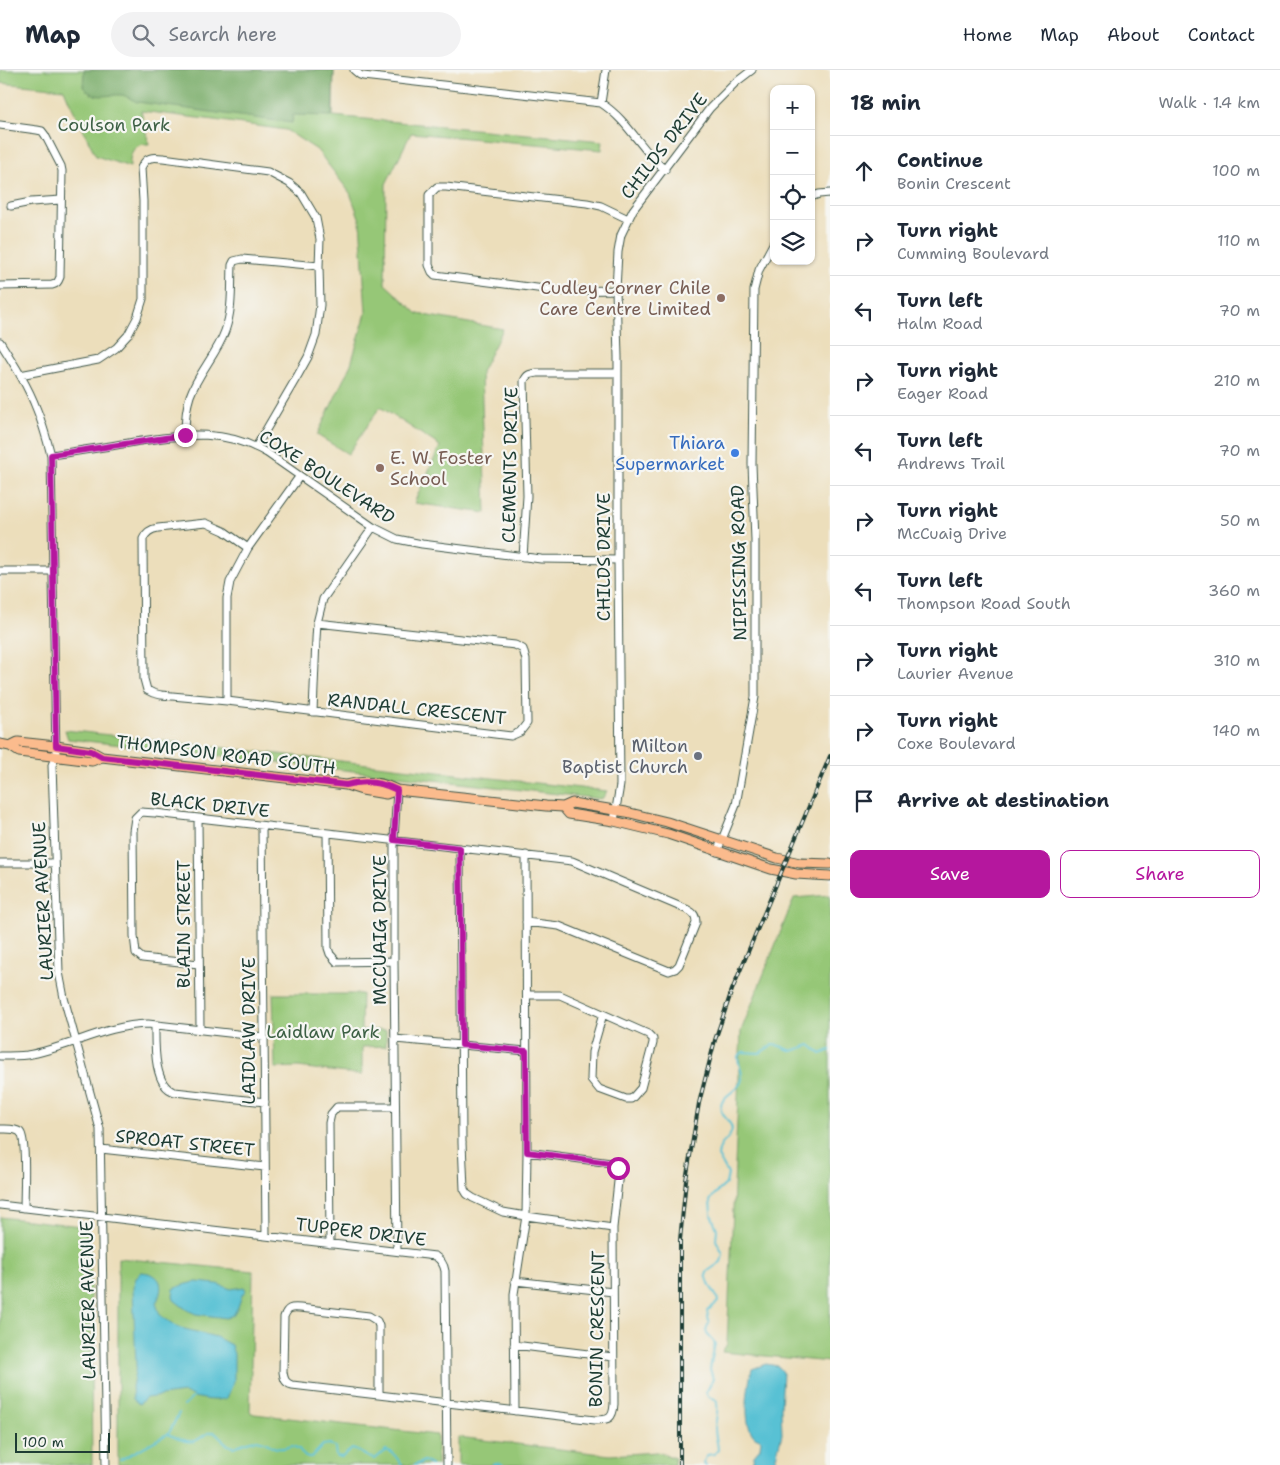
<!DOCTYPE html>
<meta charset="utf-8">
<style>
:root{--surface:#fff;--page:#f2f2f3;--text:#1f2937;--muted:#747a83;--line:#e0e1e3;--accent:#b5179e}
body{margin:0;font-family:"Shantell Sans",sans-serif;background:var(--page);color:var(--text)}
.controls{position:absolute;right:15px;top:15px;display:grid;overflow:hidden;border-radius:10px;box-shadow:0 1px 4px #0004}
.controls button{width:45px;height:45px;display:grid;place-items:center;padding:0;border:0;border-bottom:1px solid var(--line);background:var(--surface);color:var(--text);font:25px sans-serif}
.scale{position:absolute;left:15px;bottom:12px;width:95px;box-sizing:border-box;padding-left:5px;border:2px solid #1f3d34;border-top:0;font-size:14px;line-height:18px;white-space:nowrap;color:#1f3d34;-webkit-text-stroke:4px #f6f6f2;paint-order:stroke}
.stop{position:absolute;width:15px;height:15px;margin:-11px;border:4px solid #b5179e;border-radius:50%;background:#fff}
.stop.end{background:#b5179e;border-color:#fff;box-shadow:0 1px 5px #0008}
.list{margin:0;padding:0;list-style:none}
h2{display:flex;justify-content:space-between;align-items:center;height:65px;margin:0;padding:0 20px;font-size:21px}
h2 small{font-size:16px;font-weight:400;color:var(--muted)}
.list li{display:grid;grid-template-columns:32px 1fr auto;gap:15px;align-items:center;box-sizing:border-box;height:70px;padding:0 20px;border-top:1px solid var(--line)}
.list b{display:block;font-size:19px;white-space:nowrap}
.list p{margin:0;font-size:16px;white-space:nowrap;color:var(--muted)}
.list em{font-size:16px;font-style:normal;color:var(--muted)}
.actions{display:flex;gap:10px;padding:15px 20px}
.actions a{flex:1;padding:11px 0;border:1px solid var(--accent);border-radius:10px;text-align:center;font-size:18px;color:var(--accent)}
.actions .main{background:var(--accent);color:#fff}
.icon{flex:none;width:28px;height:28px;fill:none;stroke:currentColor;stroke-width:2;stroke-linecap:round;stroke-linejoin:round}
.map{position:relative;flex:none;width:830px;height:1395px;overflow:hidden}
header{display:flex;align-items:center;gap:30px;box-sizing:border-box;height:70px;padding:0 25px;background:var(--surface);border-bottom:1px solid var(--line)}
header strong{font-size:24px}
nav{display:flex;gap:28px;margin-inline-start:auto;font-size:18px}
.search{width:350px;height:45px;background:var(--page);display:flex;align-items:center;gap:12px;box-sizing:border-box;padding:0 18px;border-radius:28px;color:var(--muted);font-size:19px}
main{display:flex}
aside{flex:1;background:var(--surface)}
.map>svg:first-child{display:block}
.green{fill:#96c777;stroke:#5a8256}
.forest{fill:#78ac68;stroke:#4c744e}
.water{fill:#58c1d4;stroke:#3c7f84}
.lines{fill:none;stroke-linecap:round;stroke-linejoin:round}
.stream{stroke:#58c1d4;stroke-width:2}
.minor-casing{stroke:#3e5548;stroke-width:9}
.major-casing{stroke:#3e5548;stroke-width:11}
.minor{stroke:#fff;stroke-width:7}
.major{stroke:#fbbb8d;stroke-width:9}
.rail-casing{stroke:#1f3d34;stroke-width:4}
.rail{stroke:#f6f6f2;stroke-width:2;stroke-dasharray:5.5;stroke-linecap:butt}
.route{stroke:#b5179e;stroke-width:6}
.education-dot{fill:#8d6e63;stroke:#f6f6f2;stroke-width:2}
.shop-dot{fill:#3f7fe0;stroke:#f6f6f2;stroke-width:2}
.worship-dot{fill:#6b7280;stroke:#f6f6f2;stroke-width:2}
.labels{text-anchor:middle;stroke-width:4.5;stroke-linejoin:round;paint-order:stroke}
.park-label{font-size:18px;fill:#3d6045;stroke:#f6f6f2}
.street-label{font-size:18px;fill:#1f3d34;stroke:#f6f6f2}
.education-label{font-size:18px;fill:#785e54;stroke:#f6f6f2;text-anchor:end}
.shop-label{font-size:18px;fill:#366cbe;stroke:#f6f6f2;text-anchor:end}
.worship-label{font-size:18px;fill:#5b616d;stroke:#f6f6f2;text-anchor:end}
</style>
<header>
<strong>Map</strong>
<div class="search"><svg class="icon" aria-label="search" viewBox="0 0 24 24"><circle cx="10" cy="10" r="6"/><path d="M15 15l6 6"/></svg>Search here</div>
<nav><a>Home</a><a>Map</a><a>About</a><a>Contact</a></nav>
</header>
<main>
<div class="map">
<svg width="830" height="1395" viewBox="0 0 830 1395">
<rect width="100%" height="100%" fill="#f6f6f2"/>
<filter id="ink" filterUnits="userSpaceOnUse"><feTurbulence type="fractalNoise" baseFrequency=".02" numOctaves="2"/><feDisplacementMap in="SourceGraphic" scale="10" xChannelSelector="R" yChannelSelector="G"/><feConvolveMatrix kernelMatrix="1 2 1 2 8 2 1 2 1" color-interpolation-filters="sRGB"/></filter>
<filter id="wash" filterUnits="userSpaceOnUse"><feTurbulence type="fractalNoise" baseFrequency=".0096" numOctaves="4" result="noise"/><feDisplacementMap in="SourceGraphic" scale="20" xChannelSelector="R" yChannelSelector="G"/><feGaussianBlur stdDeviation="1.12" result="paint"/><feColorMatrix in="noise" values="0 0 0 0 0 0 0 0 0 0 0 0 0 0 0 0 0 1.4 0 .05"/><feComposite in="paint" operator="in"/></filter>
<g filter="url(#wash)">
<rect width="100%" height="100%" fill="#ecdebb"/>
<!-- green -->
<path class="green" d="M 0,0 L 334,0 L 333,46 L 603,71 L 602,80 L 411,63 L 386,114 L 385,214 L 418,244 L 503,259 L 481,302 L 486,443 L 414,433 L 440,376 L 380,337 L 348,384 L 317,365 L 351,294 L 366,243 L 360,150 L 350,123 L 317,80 L 286,60 L 214,50 L 141,41 L 149,74 C 134,73 129,83 130,97 L 96,86 L 69,31 L 64,19 L 0,13 Z
M 65,660 L 607,721 L 602,729 L 68,669 Z
M 830,825 L 830,1292 L 722,1282 L 727,1274 L 741,961 L 794,828 Z
M 273,924 L 362,924 L 361,960 L 386,960 L 386,976 L 362,977 L 362,1005 L 298,997 L 275,998 Z
M 0,1147 L 82,1156 L 90,1170 L 92,1395 L 0,1395 Z
M 118,1188 L 253,1201 L 250,1342 L 254,1344 L 437,1365 L 437,1395 L 118,1395 Z
M 458,1367 L 610,1385 L 657,1382 L 675,1388 L 674,1395 L 458,1395 Z"/>
<!-- forest -->
<path class="forest" d="M 84,0 L 334,0 L 332,46 L 293,45 L 292,53 L 137,32 C 132,30 127,26 122,25 C 106,24 96,31 83,17 Z"/>
<!-- water -->
<path class="water" d="M 141,1202 C 162,1203 165,1217 156,1233 L 160,1245 L 177,1257 L 216,1267 L 231,1275 L 234,1284 L 234,1311 L 227,1328 C 214,1332 206,1329 193,1327 L 193,1326 L 184,1323 L 146,1328 L 139,1334 L 133,1329 L 132,1317 L 136,1296 L 133,1218 L 136,1208 Z
M 197,1212 L 217,1214 L 231,1219 L 244,1217 L 246,1220 L 242,1225 L 238,1237 L 233,1245 L 226,1248 L 196,1244 L 187,1240 L 174,1230 L 173,1225 L 174,1219 C 182,1215 188,1213 197,1212 Z
M 766,1294 L 778,1296 L 783,1302 L 781,1338 L 782,1364 L 774,1395 L 752,1395 L 754,1385 L 760,1378 L 761,1370 C 758,1368 756,1368 754,1366 C 742,1354 748,1313 752,1299 Z"/>
<g class="lines">
<!-- stream -->
<path class="stream" d="M 184,1336 L 193,1327
M 167,1364 C 174,1366 187,1374 195,1371 C 203,1368 205,1362 214,1362 L 228,1375 L 233,1377 C 240,1375 250,1370 257,1370 C 274,1372 269,1383 292,1376 L 299,1379 L 305,1387 L 312,1387 L 323,1375 L 330,1374 L 335,1378 L 336,1386 L 342,1387 L 352,1379 C 361,1381 366,1388 375,1389 L 386,1380 L 393,1383 L 402,1395
M 120,1390 L 167,1364 L 170,1361 L 179,1343
M 415,1395 L 424,1391 L 431,1395
M 493,1395 L 500,1393 L 503,1395
M 706,1395 L 704,1393 L 705,1389 L 707,1385 L 714,1384 L 718,1380 C 718,1373 715,1367 715,1359 C 715,1350 720,1338 716,1330 L 709,1327 L 706,1323 L 713,1309 L 710,1299 L 715,1273 L 707,1264 L 706,1260 L 709,1252 L 707,1241 L 718,1232 L 717,1227 L 710,1216 L 706,1205 L 708,1201 L 721,1192 L 723,1184 L 716,1170 L 717,1159 L 711,1144 L 710,1131 L 714,1125 L 726,1114 L 728,1104 L 718,1086 C 720,1070 727,1073 731,1063 C 735,1053 722,1048 721,1039 C 720,1025 736,1023 741,1012 C 745,1003 737,994 738,986 L 743,982 L 760,983 L 772,975 L 780,976 L 792,981 L 810,975 L 821,984 L 830,980"/>
</g>
</g>
<g filter="url(#ink)">
<g class="lines">
<!-- minor casing -->
<g class="minor-casing">
<path id="minor" d="M 354,0 L 360,5 L 363,6 L 601,33 C 629,51 640,79 665,100
M 601,33 L 606,0
M 0,55 L 37,60 L 42,61 L 45,65 L 61,96 L 62,101 L 60,207 C 58,212 57,214 52,215 L 0,216
M 811,127 L 819,124 L 830,123
M 11,136 L 31,132 L 61,130
M 616,220 L 560,221 L 435,205 L 432,202 L 429,195 L 429,125 L 437,117 L 446,117 L 587,133 L 601,136 L 628,149
M 0,272 C 14,294 28,316 37,340 C 43,355 47,370 51,385 L 56,686 L 52,695 L 59,902 L 64,928 L 100,1059 L 106,1395
M 20,305 L 98,290 L 116,278 L 128,265 L 137,248 L 143,229 L 143,131 L 141,98 C 146,86 153,87 163,88 L 268,102 L 289,113 L 301,123 L 316,148 L 320,169 L 319,196 L 320,235 L 316,265 L 308,287 L 298,305 L 256,377
M 185,365 C 185,352 186,338 190,326 C 198,303 217,284 225,261 C 233,239 231,218 232,195 L 234,191 L 242,189 L 319,196
M 51,385 C 78,381 106,377 134,372 C 183,365 222,357 267,383 L 373,457 L 397,469 L 422,474 L 541,489 L 618,490
M 248,478 L 224,461 L 206,453 L 158,458 C 151,459 146,462 143,469 L 144,609 L 147,620 L 153,623 L 161,625 L 227,631 L 511,666 L 520,662 L 527,653 L 526,590 L 523,579 L 515,575 L 317,553
M 523,487 L 527,426 L 524,311 C 527,304 530,304 537,303 L 618,303
M 0,501 L 53,501
M 227,631 L 227,528 L 230,512 L 248,478 L 299,407
M 313,642 L 316,569 L 317,553 L 323,529 L 373,457
M 198,748 L 200,959
M 614,751 L 620,715 L 618,490 L 618,287 L 616,220 L 618,182 L 621,165 L 633,140 L 710,38 L 735,13 L 752,0
M 262,756 L 266,1166
M 327,763 L 328,878 L 330,884 L 337,892 L 394,891
M 460,778 L 462,1073 L 464,1119 L 467,1124 L 473,1128 L 503,1142 L 526,1146 L 613,1158
M 717,782 L 736,735 L 755,627 L 755,470 L 752,394 L 754,220 L 759,200 L 774,172
M 0,793 L 55,793
M 199,894 L 142,888 L 136,883 L 134,866 L 133,761 L 135,748 L 141,742 L 155,743 L 572,791 L 688,840 C 694,843 696,846 696,853 L 679,895 L 675,899 L 669,901 L 559,856 L 526,852
M 527,925 L 560,925 L 648,964 L 653,969 L 653,973 L 641,1018 L 634,1026 L 631,1029 L 626,1029 L 599,1019 L 591,1009 L 592,982 L 603,944
M 155,955 C 155,972 153,1017 175,1022 L 265,1032
M 395,969 L 526,981
M 0,986 C 9,986 18,986 27,985 C 68,978 106,955 148,954 L 264,967
M 0,1059 C 6,1059 15,1058 20,1062 C 27,1068 24,1126 24,1138
M 101,1079 L 265,1097
M 0,1135 L 435,1186 C 441,1190 444,1194 445,1201 L 447,1395
M 330,1174 L 329,1053 L 331,1044 L 337,1037 L 395,1037
M 397,1181 L 394,891 L 394,770 L 397,720
M 515,1211 L 613,1222
M 514,1275 L 613,1287
M 379,1325 L 379,1256 L 377,1251 L 369,1246 L 300,1238 C 291,1237 287,1238 284,1247 L 283,1302 C 284,1309 285,1313 292,1315 L 595,1350 C 609,1350 613,1349 614,1334 L 613,1158 L 619,1102 L 615,1095 L 611,1093 L 527,1082
M 515,1341 L 514,1224 L 526,1146 L 527,1082 L 526,785"/>
</g>
<!-- major casing -->
<g class="major-casing">
<path id="major" d="M 0,674 L 10,676 L 19,682 L 92,691 L 102,687
M 10,676 L 18,672 L 56,676 L 91,681 L 102,687 L 346,715 L 362,720 L 386,724 L 397,720
M 346,715 C 364,710 381,712 397,720 L 546,736 L 563,737 L 572,733 L 626,742 L 667,752 L 777,788 L 800,793 L 830,794
M 563,737 L 569,744 L 614,751 L 668,764 L 771,799 L 796,804 L 830,806"/>
</g>
<!-- minor -->
<use href="#minor" class="minor"/>
<!-- major -->
<use href="#major" class="major"/>
<!-- rail casing -->
<g class="rail-casing">
<path id="rail" d="M 680,1395 L 680,1170 L 686,1110 L 699,1033 L 715,970 L 732,920 L 830,686"/>
</g>
<!-- rail -->
<use href="#rail" class="rail"/>
</g>
</g>
<g class="lines" filter="url(#ink)">
<!-- route -->
<path class="route" d="M 185,365 L 51,385 L 56,676 L 91,681 L 102,687 L 346,715 C 364,710 381,712 397,720 L 394,770 L 460,778 L 462,975 L 526,981 L 527,1082 L 611,1093 L 618,1098"/>
</g>
<!-- markers -->
<g class="education-dot">
<circle cx="721" cy="228" r="5"/>
<circle cx="380" cy="398" r="5"/>
</g>
<circle class="shop-dot" cx="735" cy="383" r="5"/>
<circle class="worship-dot" cx="698" cy="686" r="5"/>
<g class="labels">
<!-- park labels -->
<g class="park-label">
<text x="114" y="61">Coulson Park</text>
<text x="323" y="968">Laidlaw Park</text>
</g>
<!-- street labels -->
<g class="street-label">
<text transform="translate(664 76) rotate(-52)" y="6">CHILDS DRIVE</text>
<text transform="translate(510 395) rotate(-89)" y="6">CLEMENTS DRIVE</text>
<text transform="translate(327 407) rotate(33)" y="6">COXE BOULEVARD</text>
<text transform="translate(604 487) rotate(-90)" y="6">CHILDS DRIVE</text>
<text transform="translate(739 493) rotate(-91)" y="6">NIPISSING ROAD</text>
<text transform="translate(417 639) rotate(6)" y="6">RANDALL CRESCENT</text>
<text transform="translate(226 685) rotate(7)" y="6">THOMPSON ROAD SOUTH</text>
<text transform="translate(210 735) rotate(6)" y="6">BLACK DRIVE</text>
<text transform="translate(43 831) rotate(-93)" y="6">LAURIER AVENUE</text>
<text transform="translate(184 854) rotate(-90)" y="6">BLAIN STREET</text>
<text transform="translate(380 860) rotate(-90)" y="6">MCCUAIG DRIVE</text>
<text transform="translate(249 961) rotate(-90)" y="6">LAIDLAW DRIVE</text>
<text transform="translate(185 1073) rotate(6)" y="6">SPROAT STREET</text>
<text transform="translate(361 1162) rotate(7)" y="6">TUPPER DRIVE</text>
<text transform="translate(88 1230) rotate(-91)" y="6">LAURIER AVENUE</text>
<text transform="translate(597 1259) rotate(-89)" y="6">BONIN CRESCENT</text>
</g>
<!-- education labels -->
<g class="education-label">
<text x="711" y="224">Cudley Corner Chile<tspan x="711" dy="21">Care Centre Limited</tspan></text>
<text x="390" y="394" text-anchor="start">E. W. Foster<tspan x="390" dy="21">School</tspan></text>
</g>
<!-- shop labels -->
<g class="shop-label">
<text x="725" y="379">Thiara<tspan x="725" dy="21">Supermarket</tspan></text>
</g>
<!-- worship labels -->
<g class="worship-label">
<text x="688" y="682">Milton<tspan x="688" dy="21">Baptist Church</tspan></text>
</g>
</g>
</svg>
<div class="controls">
<button>+</button>
<button>−</button>
<button><svg class="icon" aria-label="locate" viewBox="0 0 24 24"><circle cx="12" cy="12" r="6"/><path d="M12 2v4M12 18v4M2 12h4M18 12h4"/></svg></button>
<button><svg class="icon" aria-label="layers" viewBox="0 0 24 24"><path d="M12 4l9 5-9 5-9-5zM3 14l9 5 9-5"/></svg></button>
</div>
<div class="scale">100 m</div>
<div class="stop" style="left:618px;top:1098px"></div>
<div class="stop end" style="left:185px;top:365px"></div>
</div>
<aside>
<h2>18 min<small>Walk · 1.4 km</small></h2>
<ul class="list">
<li><svg class="icon" aria-label="ahead" viewBox="0 0 24 24"><path d="M12 20V5M6 11l6-6 6 6"/></svg><div><b>Continue</b><p>Bonin Crescent</p></div><em>100 m</em></li>
<li><svg class="icon" aria-label="right" viewBox="0 0 24 24"><path d="M7 20v-9h11M14 6l5 5-5 5"/></svg><div><b>Turn right</b><p>Cumming Boulevard</p></div><em>110 m</em></li>
<li><svg class="icon" aria-label="left" viewBox="0 0 24 24"><path d="M17 20v-9H6M10 6l-5 5 5 5"/></svg><div><b>Turn left</b><p>Halm Road</p></div><em>70 m</em></li>
<li><svg class="icon" aria-label="right" viewBox="0 0 24 24"><path d="M7 20v-9h11M14 6l5 5-5 5"/></svg><div><b>Turn right</b><p>Eager Road</p></div><em>210 m</em></li>
<li><svg class="icon" aria-label="left" viewBox="0 0 24 24"><path d="M17 20v-9H6M10 6l-5 5 5 5"/></svg><div><b>Turn left</b><p>Andrews Trail</p></div><em>70 m</em></li>
<li><svg class="icon" aria-label="right" viewBox="0 0 24 24"><path d="M7 20v-9h11M14 6l5 5-5 5"/></svg><div><b>Turn right</b><p>McCuaig Drive</p></div><em>50 m</em></li>
<li><svg class="icon" aria-label="left" viewBox="0 0 24 24"><path d="M17 20v-9H6M10 6l-5 5 5 5"/></svg><div><b>Turn left</b><p>Thompson Road South</p></div><em>360 m</em></li>
<li><svg class="icon" aria-label="right" viewBox="0 0 24 24"><path d="M7 20v-9h11M14 6l5 5-5 5"/></svg><div><b>Turn right</b><p>Laurier Avenue</p></div><em>310 m</em></li>
<li><svg class="icon" aria-label="right" viewBox="0 0 24 24"><path d="M7 20v-9h11M14 6l5 5-5 5"/></svg><div><b>Turn right</b><p>Coxe Boulevard</p></div><em>140 m</em></li>
<li><svg class="icon" aria-label="arrive" viewBox="0 0 24 24"><path d="M6 21V4h12l-3 4 3 4H6"/></svg><div><b>Arrive at destination</b></div></li>
</ul>
<div class="actions"><a class="main">Save</a><a>Share</a></div>
</aside>
</main>
